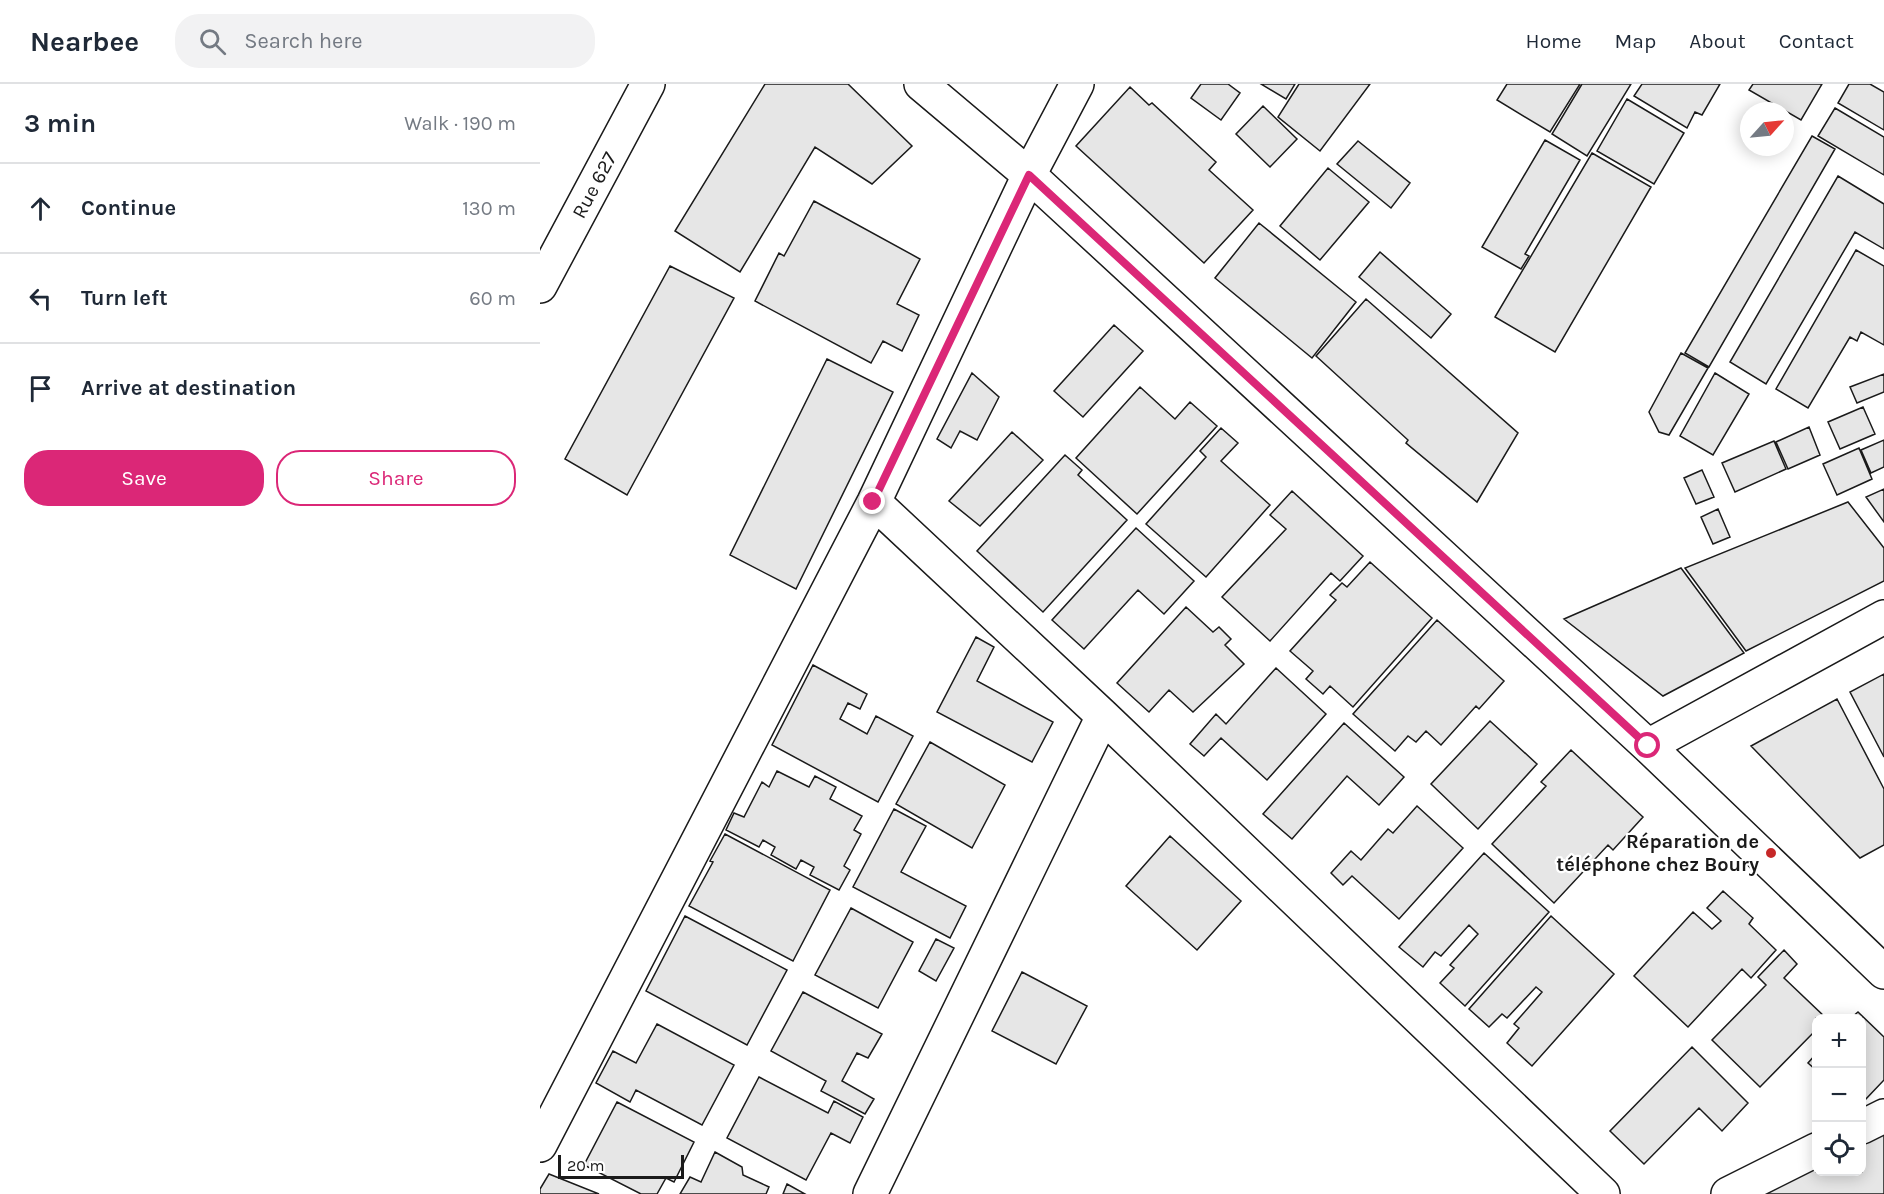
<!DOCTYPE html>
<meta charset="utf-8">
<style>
:root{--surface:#fff;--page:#f2f2f3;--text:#1f2937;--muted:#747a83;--line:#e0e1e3;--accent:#db2777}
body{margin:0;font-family:Karla,sans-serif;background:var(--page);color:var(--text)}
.controls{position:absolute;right:18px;bottom:18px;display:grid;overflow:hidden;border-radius:12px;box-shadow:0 3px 15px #0003}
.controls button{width:54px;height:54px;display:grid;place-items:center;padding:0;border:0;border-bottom:2px solid var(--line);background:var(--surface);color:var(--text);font:30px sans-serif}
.compass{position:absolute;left:1200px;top:18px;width:54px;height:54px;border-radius:50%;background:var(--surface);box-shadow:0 3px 15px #0003;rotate:63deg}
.scale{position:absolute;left:18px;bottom:15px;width:126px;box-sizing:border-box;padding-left:6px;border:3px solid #1a1a1a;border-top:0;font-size:16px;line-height:21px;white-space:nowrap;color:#1a1a1a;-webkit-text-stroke:4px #fff;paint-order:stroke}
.stop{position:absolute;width:18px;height:18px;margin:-14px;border:4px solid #db2777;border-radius:50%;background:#fff}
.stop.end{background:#db2777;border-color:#fff;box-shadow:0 2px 6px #0008}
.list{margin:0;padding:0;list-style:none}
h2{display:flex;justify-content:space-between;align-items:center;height:78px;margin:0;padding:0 24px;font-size:26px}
h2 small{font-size:20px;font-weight:400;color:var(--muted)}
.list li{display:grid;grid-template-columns:39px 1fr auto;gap:18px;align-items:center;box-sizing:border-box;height:90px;padding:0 24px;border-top:2px solid var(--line)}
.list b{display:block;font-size:22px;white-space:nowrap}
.list em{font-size:20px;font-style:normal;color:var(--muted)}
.actions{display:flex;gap:12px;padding:18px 24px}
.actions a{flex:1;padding:14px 0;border:2px solid var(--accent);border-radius:24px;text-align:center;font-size:21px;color:var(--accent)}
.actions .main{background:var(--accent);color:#fff}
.icon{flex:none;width:33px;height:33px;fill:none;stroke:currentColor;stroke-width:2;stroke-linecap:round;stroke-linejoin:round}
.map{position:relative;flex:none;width:1344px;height:1110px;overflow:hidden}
header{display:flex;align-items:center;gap:36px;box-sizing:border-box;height:84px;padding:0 30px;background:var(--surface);border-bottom:2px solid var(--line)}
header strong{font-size:28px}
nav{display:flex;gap:33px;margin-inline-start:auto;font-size:21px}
.search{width:420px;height:54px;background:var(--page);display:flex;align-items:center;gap:15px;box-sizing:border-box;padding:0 21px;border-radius:24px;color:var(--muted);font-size:22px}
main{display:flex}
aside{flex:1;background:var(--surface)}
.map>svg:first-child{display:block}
.building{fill:#e6e6e6;stroke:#1a1a1a;stroke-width:1.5}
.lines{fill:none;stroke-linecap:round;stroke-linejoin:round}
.street-casing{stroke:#1a1a1a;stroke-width:36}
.secondary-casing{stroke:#1a1a1a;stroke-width:36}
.street{stroke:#fff;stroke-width:33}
.secondary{stroke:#fff;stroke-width:33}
.route{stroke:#db2777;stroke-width:8}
.poi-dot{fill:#c62828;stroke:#fff;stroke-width:2}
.labels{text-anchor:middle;stroke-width:4.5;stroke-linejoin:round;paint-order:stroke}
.street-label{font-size:20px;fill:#1a1a1a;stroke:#fff}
.poi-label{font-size:20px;font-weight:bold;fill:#1a1a1a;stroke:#fff;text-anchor:end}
</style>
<header>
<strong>Nearbee</strong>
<div class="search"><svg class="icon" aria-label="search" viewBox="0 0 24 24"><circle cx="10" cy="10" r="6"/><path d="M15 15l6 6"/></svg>Search here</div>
<nav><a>Home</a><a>Map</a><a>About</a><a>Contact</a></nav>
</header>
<main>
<aside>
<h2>3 min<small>Walk · 190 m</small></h2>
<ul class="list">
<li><svg class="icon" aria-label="ahead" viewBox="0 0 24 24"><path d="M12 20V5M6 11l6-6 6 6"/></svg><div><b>Continue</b></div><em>130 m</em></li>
<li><svg class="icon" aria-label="left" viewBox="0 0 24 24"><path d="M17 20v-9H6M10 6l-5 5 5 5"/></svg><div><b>Turn left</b></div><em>60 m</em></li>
<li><svg class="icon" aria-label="arrive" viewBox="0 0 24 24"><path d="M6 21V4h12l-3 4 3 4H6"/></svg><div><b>Arrive at destination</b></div></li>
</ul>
<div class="actions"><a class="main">Save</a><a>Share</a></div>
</aside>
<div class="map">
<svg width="1344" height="1110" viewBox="0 0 1344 1110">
<rect width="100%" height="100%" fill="#fff"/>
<!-- building -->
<path class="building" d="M 225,0 L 308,0 L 372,62 L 332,100 L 275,63 L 200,188 L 135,147 Z
M 661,0 L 688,0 L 700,9 L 681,36 L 651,14 Z
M 721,0 L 755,0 L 746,15 Z
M 759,0 L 830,0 L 780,67 L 738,33 Z
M 967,0 L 1040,0 L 1010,48 L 957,16 Z
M 1042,0 L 1091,0 L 1047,72 L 1012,50 Z
M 1102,0 L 1180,0 L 1162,31 L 1155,28 L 1147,44 L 1094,12 Z
M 1213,0 L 1282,0 L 1261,36 L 1209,6 Z
M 1309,0 L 1330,0 L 1344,8 L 1344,46 L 1298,19 Z
M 590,3 L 609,21 L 612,19 L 676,78 L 669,86 L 713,126 L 664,179 L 536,62 Z
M 1087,15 L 1144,49 L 1114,100 L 1057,67 Z
M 723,22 L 757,55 L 730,83 L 696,50 Z
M 1295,24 L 1344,53 L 1344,91 L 1278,52 Z
M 1272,52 L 1295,65 L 1169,283 L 1145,269 Z
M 1005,56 L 1040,76 L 985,170 L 989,172 L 981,185 L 942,163 Z
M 818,57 L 870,99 L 851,124 L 797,80 Z
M 1052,69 L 1111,103 L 1015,268 L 955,233 Z
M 788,84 L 829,118 L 780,176 L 740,142 Z
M 1298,92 L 1344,120 L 1344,165 L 1315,148 L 1226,300 L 1190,278 Z
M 274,117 L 380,175 L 357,220 L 379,231 L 362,267 L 343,257 L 331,279 L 215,217 L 239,169 L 244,172 Z
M 719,139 L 816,218 L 772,274 L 675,194 Z
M 1316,166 L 1344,182 L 1344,261 L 1321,248 L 1317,257 L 1310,253 L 1268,324 L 1236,305 Z
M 840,168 L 911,230 L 891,254 L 819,193 Z
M 130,182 L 194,214 L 87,411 L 25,375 Z
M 826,215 L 978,349 L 937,418 L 866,359 L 868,356 L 776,272 Z
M 574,241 L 603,267 L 543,333 L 514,307 Z
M 1141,269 L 1168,284 L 1129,351 L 1119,348 L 1109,328 Z
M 287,275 L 353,308 L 256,505 L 190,471 Z
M 432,289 L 459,313 L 437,356 L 420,347 L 411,364 L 397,355 Z
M 1175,289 L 1209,310 L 1173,371 L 1140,352 Z
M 1344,290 L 1344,308 L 1317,319 L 1310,303 Z
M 600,303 L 635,335 L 650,318 L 677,342 L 597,430 L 536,374 Z
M 1323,323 L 1335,350 L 1300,365 L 1288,338 Z
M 1269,343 L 1280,371 L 1248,385 L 1236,358 Z
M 681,344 L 698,359 L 681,377 L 730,421 L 666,493 L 606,440 L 666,373 L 660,367 Z
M 472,348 L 503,376 L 440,442 L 409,417 Z
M 1344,356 L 1344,383 L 1331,389 L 1321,366 Z
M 1234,357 L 1246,385 L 1195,408 L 1182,379 Z
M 1319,364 L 1332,395 L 1297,411 L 1283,380 Z
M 525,371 L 542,386 L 538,391 L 587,436 L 503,528 L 437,467 Z
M 1162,386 L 1174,413 L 1156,420 L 1144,394 Z
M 1344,405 L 1344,438 L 1326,413 Z
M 752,407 L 823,472 L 800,497 L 791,489 L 730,557 L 682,513 L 746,445 L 730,431 Z
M 1308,418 L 1344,464 L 1344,497 L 1206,567 L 1145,484 Z
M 1178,425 L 1190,453 L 1173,460 L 1161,433 Z
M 596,444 L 654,497 L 624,530 L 598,506 L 544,565 L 512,536 Z
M 830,478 L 892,534 L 813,623 L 790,602 L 783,610 L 766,595 L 773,587 L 750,567 L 796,516 L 790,511 L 802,499 L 807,503 Z
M 1141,484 L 1204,569 L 1123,612 L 1024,535 Z
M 646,523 L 673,548 L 679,543 L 691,555 L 685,561 L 704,580 L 653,628 L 629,606 L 609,628 L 577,599 Z
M 897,536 L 964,597 L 939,625 L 936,622 L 901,661 L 886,647 L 876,658 L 868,652 L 855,667 L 813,630 Z
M 436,553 L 454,563 L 437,597 L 513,638 L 492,678 L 397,628 Z
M 273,581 L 327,610 L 320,625 L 308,619 L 300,635 L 327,650 L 336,632 L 373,652 L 338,718 L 232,661 Z
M 736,584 L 786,630 L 727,696 L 681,654 L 664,672 L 650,660 L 676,630 L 686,640 Z
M 1344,590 L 1344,673 L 1310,608 Z
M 1297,615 L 1344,705 L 1344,761 L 1320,774 L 1211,662 Z
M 950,637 L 997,680 L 938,745 L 891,700 Z
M 804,639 L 864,693 L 839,721 L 807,692 L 752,755 L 723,730 Z
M 390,658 L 465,701 L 432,764 L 356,720 Z
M 1031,666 L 1103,733 L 1073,766 L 1068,761 L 1014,819 L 952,760 L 1006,702 L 1001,698 Z
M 237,687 L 269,703 L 275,692 L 296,703 L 290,715 L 322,732 L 314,746 L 321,750 L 304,782 L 310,786 L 299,806 L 270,791 L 274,783 L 261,776 L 256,785 L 231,771 L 235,763 L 223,756 L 219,763 L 186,746 L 194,729 L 204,733 L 222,698 L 229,703 Z
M 877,722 L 923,764 L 859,835 L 812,792 L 803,801 L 791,789 L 811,767 L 821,776 L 848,745 L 853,749 Z
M 354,725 L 386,742 L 361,788 L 426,822 L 410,854 L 313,803 Z
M 185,750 L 290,806 L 253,877 L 149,822 L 173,778 L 170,777 Z
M 630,752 L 701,817 L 657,866 L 586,802 Z
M 944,769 L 1009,828 L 925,922 L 900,899 L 914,884 L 910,881 L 938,850 L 929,841 L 901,872 L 895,868 L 883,883 L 859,863 Z
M 1183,807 L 1213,834 L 1209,840 L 1236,866 L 1211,894 L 1202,885 L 1148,943 L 1094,892 L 1153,828 L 1172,845 L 1181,837 L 1167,824 Z
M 311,824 L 373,858 L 338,924 L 275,891 Z
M 145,832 L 247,886 L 207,961 L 106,907 Z
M 1011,832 L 1074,890 L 992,982 L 967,959 L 979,944 L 974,940 L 1002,908 L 996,903 L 967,934 L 962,930 L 949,943 L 929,925 Z
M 396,855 L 414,864 L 396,897 L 379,887 Z
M 1244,866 L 1257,880 L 1244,894 L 1286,934 L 1276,934 L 1276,946 L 1220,1003 L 1172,956 L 1226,901 L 1218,893 Z
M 482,888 L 547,922 L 516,980 L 452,947 Z
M 263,908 L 342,950 L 328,974 L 317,969 L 302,997 L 334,1015 L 325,1030 L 281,1007 L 286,997 L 231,967 Z
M 1318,928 L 1344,953 L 1344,996 L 1324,1017 L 1322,1014 L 1322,934 L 1311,934 Z
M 117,940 L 194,981 L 162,1041 L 96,1006 L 90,1018 L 56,999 L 73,967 L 96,979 Z
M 1152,963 L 1208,1019 L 1182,1047 L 1159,1024 L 1104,1080 L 1070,1047 Z
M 1276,970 L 1276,986 L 1268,979 Z
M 219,993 L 288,1029 L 294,1017 L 323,1033 L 310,1059 L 291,1049 L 266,1096 L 187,1054 Z
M 77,1018 L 154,1058 L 134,1098 L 126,1094 L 117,1110 L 101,1110 L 44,1081 Z
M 1344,1047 L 1344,1110 L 1221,1110 L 1276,1082 L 1276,1088 L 1322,1088 L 1322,1059 Z
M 175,1068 L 202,1083 L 203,1091 L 229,1103 L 226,1110 L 140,1110 L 150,1093 L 161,1098 Z
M 9,1090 L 59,1110 L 0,1110 L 0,1105 Z
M 247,1100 L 265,1110 L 243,1110 Z"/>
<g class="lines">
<!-- street casing -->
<g class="street-casing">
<path id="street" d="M 381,0 L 489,91 L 915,484 L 1108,662 L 1344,888
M 334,418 L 563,632 L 1063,1110
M 1108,662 L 1344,533
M 1322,1043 L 1344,1032
M 0,1061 L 334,418 L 489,91 L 537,0
M 330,1110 L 563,632
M 1188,1110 L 1276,1066"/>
</g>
<!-- secondary casing -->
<g class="secondary-casing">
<path id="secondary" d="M 0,202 L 108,0"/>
</g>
<!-- street -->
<use href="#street" class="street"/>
<!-- secondary -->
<use href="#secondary" class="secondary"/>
</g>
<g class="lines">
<!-- route -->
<path class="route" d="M 333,418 L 489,91 L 1108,662"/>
</g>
<!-- markers -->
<circle class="poi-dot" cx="1231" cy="769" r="6"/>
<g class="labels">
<!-- street labels -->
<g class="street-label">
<text transform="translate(54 101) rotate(-62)" y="7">Rue 627</text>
</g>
<!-- poi labels -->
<g class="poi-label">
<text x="1219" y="764">Réparation de<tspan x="1219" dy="23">téléphone chez Boury</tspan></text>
</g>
</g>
</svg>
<div class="controls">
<button>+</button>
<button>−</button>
<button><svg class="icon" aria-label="locate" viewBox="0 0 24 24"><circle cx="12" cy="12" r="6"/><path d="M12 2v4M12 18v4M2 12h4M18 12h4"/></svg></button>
</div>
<svg class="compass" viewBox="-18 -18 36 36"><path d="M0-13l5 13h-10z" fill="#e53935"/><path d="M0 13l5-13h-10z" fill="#747a83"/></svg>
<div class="scale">20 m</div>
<div class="stop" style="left:1108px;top:662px"></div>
<div class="stop end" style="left:333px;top:418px"></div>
</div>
</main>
